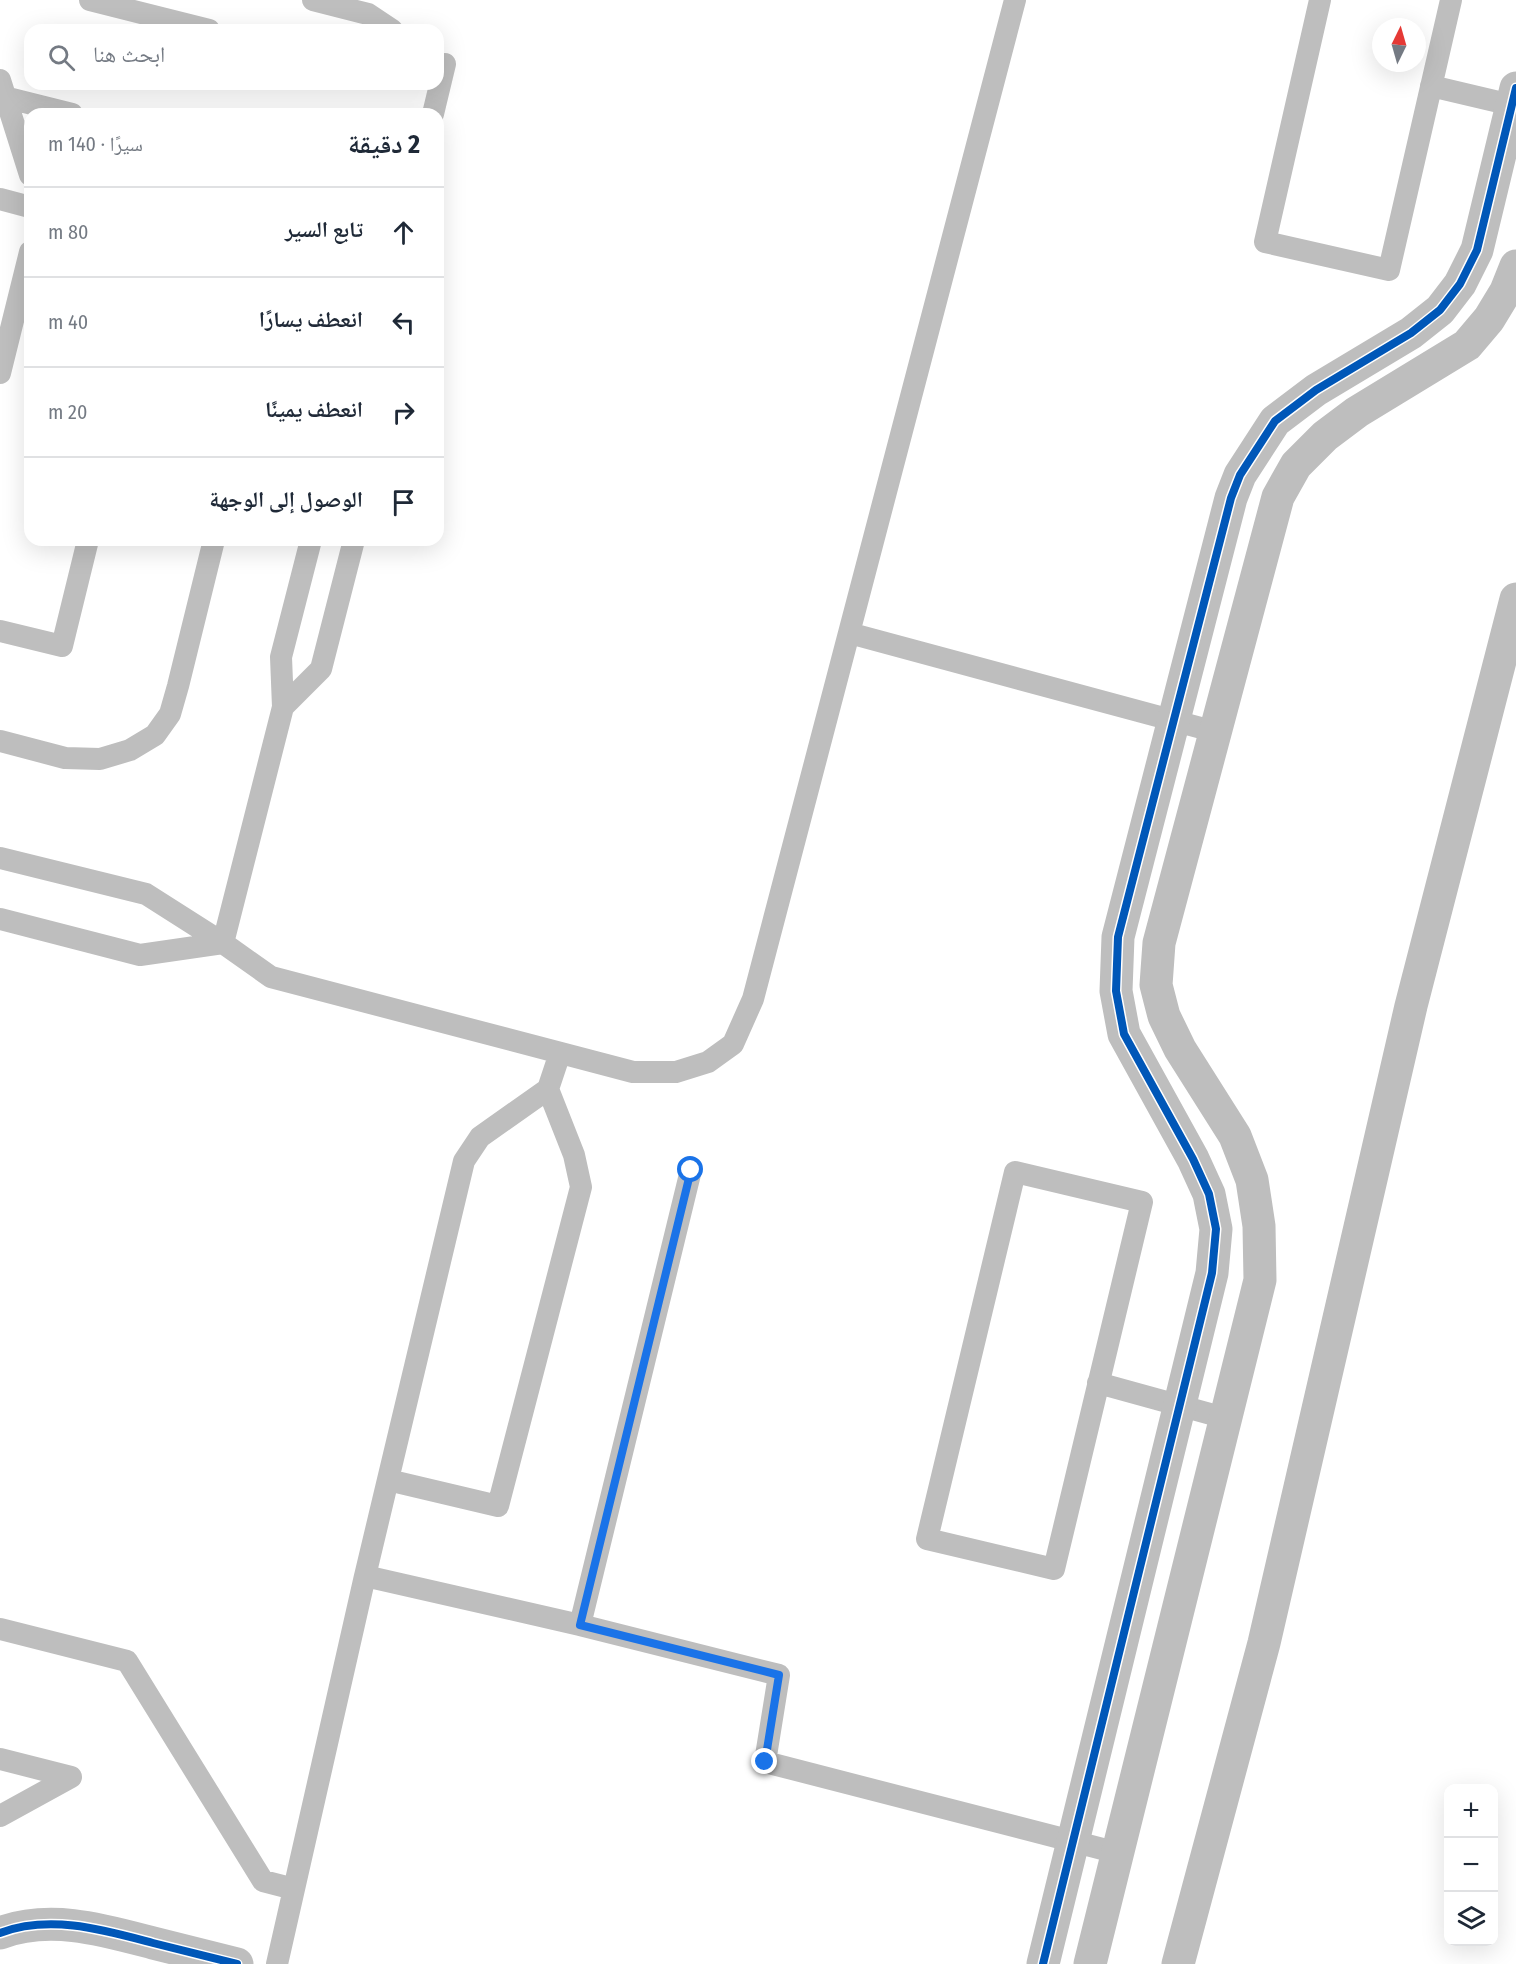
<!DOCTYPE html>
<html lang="ar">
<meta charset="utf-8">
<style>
:root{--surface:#fff;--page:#f6f6f7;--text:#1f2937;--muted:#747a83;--line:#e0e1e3}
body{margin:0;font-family:"Fira Sans Condensed","Noto Naskh Arabic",sans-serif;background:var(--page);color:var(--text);direction:rtl}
.controls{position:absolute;right:18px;bottom:18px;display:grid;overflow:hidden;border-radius:12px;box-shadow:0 6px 24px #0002}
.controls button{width:54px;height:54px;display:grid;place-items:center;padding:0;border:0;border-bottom:2px solid var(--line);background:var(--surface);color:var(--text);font:30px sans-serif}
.compass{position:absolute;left:1372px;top:18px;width:54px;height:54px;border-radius:50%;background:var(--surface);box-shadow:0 6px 24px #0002;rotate:5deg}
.stop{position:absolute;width:18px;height:18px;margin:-14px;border:4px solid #1a73e8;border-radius:50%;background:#fff}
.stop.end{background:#1a73e8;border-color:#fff;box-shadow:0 2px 6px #0008}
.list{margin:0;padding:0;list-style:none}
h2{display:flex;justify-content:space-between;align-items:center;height:78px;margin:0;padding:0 24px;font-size:26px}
h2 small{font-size:20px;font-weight:400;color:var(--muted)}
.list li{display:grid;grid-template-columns:39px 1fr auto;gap:18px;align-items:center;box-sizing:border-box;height:90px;padding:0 24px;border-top:2px solid var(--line)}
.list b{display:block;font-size:22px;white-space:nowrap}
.list em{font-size:20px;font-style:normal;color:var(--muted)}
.icon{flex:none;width:33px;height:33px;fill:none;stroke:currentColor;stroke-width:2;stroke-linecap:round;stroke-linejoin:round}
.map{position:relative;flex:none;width:1516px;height:1964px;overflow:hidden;direction:ltr}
.search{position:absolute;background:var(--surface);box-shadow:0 6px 24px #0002;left:24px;top:24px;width:420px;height:66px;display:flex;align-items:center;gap:15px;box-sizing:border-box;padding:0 21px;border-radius:18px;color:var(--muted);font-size:22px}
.panel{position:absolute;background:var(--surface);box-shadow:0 6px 24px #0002;left:24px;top:108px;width:420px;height:438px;border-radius:18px;direction:rtl}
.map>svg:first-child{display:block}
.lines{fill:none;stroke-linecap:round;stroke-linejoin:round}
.service{stroke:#bebebe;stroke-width:22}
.minor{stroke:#bebebe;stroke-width:33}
.cycleway-casing{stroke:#fff;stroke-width:11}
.cycleway{stroke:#0057b8;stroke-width:8}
.route{stroke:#1a73e8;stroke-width:8}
</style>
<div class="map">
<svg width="1516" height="1964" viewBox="0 0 1516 1964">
<rect width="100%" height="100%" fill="#fff"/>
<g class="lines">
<!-- service -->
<path class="service" d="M 90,0 L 209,30
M 313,0 L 368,14 L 392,30
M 1320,0 L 1265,242 L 1389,270 L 1451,0
M 0,80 L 30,175
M 1431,86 L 1516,106
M 0,96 L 72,114
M 433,114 L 445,64
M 0,199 L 30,207
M 0,373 L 30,252
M 0,631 L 62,646 L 88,540
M 849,633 L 1216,732
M 283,707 L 321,669 L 354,540
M 0,741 L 65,758 L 100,759 L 130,750 L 155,735 L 170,714 L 178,686 L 214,540
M 0,858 L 146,894 L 223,943 L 271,977 L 633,1072 L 676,1072 L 708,1062 L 733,1044 L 753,999 L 1015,0
M 0,919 L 140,955 L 223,943
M 223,943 L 283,707 L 281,657 L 311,540
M 1015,1172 L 1142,1202 L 1054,1569 L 927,1539 Z
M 1098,1383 L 1225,1418
M 388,1480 L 498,1506 L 581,1187 L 574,1155 L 548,1089
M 365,1576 L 464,1161 L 480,1137 L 548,1089 L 560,1053
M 580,1625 L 779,1675 L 765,1762 L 1118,1853
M 0,1629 L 127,1661 L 263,1881 L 294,1889
M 0,1759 L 71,1777
M 0,1816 L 71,1777
M 277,1964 L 365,1576 L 580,1625 L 691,1170"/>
<!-- minor -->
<path class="minor" d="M 0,1933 C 50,1914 104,1930 153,1943 C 181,1950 209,1957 237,1964
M 1043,1964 L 1212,1273 L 1216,1229 L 1209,1194 L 1193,1159 L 1124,1034 L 1116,991 L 1118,937 L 1231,498 L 1240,475 L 1275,421 L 1316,390 L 1411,333 L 1440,310 L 1460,284 L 1477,250 L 1516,88
M 1090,1964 L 1260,1280 L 1259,1226 L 1252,1180 L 1235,1136 L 1180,1049 L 1164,1016 L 1156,985 L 1159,943 L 1278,497 L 1296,465 L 1325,436 L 1357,412 L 1467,345 L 1489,319 L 1506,291 L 1516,266
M 1178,1964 L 1264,1643 L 1411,1006 L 1516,599"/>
<!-- cycleway casing -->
<g class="cycleway-casing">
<path id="cycleway" d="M 0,1933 C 50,1914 104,1930 153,1943 C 181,1950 209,1957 237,1964
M 1043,1964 L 1212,1273 L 1216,1229 L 1209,1194 L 1193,1159 L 1124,1034 L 1116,991 L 1118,937 L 1231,498 L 1240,475 L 1275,421 L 1316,390 L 1411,333 L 1440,310 L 1460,284 L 1477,250 L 1516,88"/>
</g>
<!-- cycleway -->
<use href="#cycleway" class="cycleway"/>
</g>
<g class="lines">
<!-- route -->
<path class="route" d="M 691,1170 L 580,1625 L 779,1675 L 765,1762"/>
</g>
</svg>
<div class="controls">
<button>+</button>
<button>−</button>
<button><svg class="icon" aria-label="layers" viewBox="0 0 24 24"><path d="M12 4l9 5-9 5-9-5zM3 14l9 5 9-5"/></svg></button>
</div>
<svg class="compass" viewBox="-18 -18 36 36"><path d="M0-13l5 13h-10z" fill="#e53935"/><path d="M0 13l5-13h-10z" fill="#747a83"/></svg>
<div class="stop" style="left:691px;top:1170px"></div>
<div class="stop end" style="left:765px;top:1762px"></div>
<div class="search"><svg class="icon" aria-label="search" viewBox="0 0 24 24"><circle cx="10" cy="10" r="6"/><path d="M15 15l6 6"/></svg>ابحث هنا</div>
<section class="panel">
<h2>2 دقيقة<small>سيرًا · 140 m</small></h2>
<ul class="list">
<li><svg class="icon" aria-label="ahead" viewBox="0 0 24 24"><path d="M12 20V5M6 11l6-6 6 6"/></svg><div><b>تابع السير</b></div><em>80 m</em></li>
<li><svg class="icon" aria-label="left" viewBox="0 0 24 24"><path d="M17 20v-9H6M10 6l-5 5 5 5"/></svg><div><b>انعطف يسارًا</b></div><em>40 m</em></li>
<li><svg class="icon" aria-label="right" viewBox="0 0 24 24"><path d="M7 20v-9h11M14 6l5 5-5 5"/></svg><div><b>انعطف يمينًا</b></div><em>20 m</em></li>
<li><svg class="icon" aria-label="arrive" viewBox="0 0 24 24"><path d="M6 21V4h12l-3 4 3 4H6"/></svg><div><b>الوصول إلى الوجهة</b></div></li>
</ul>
</section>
</div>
